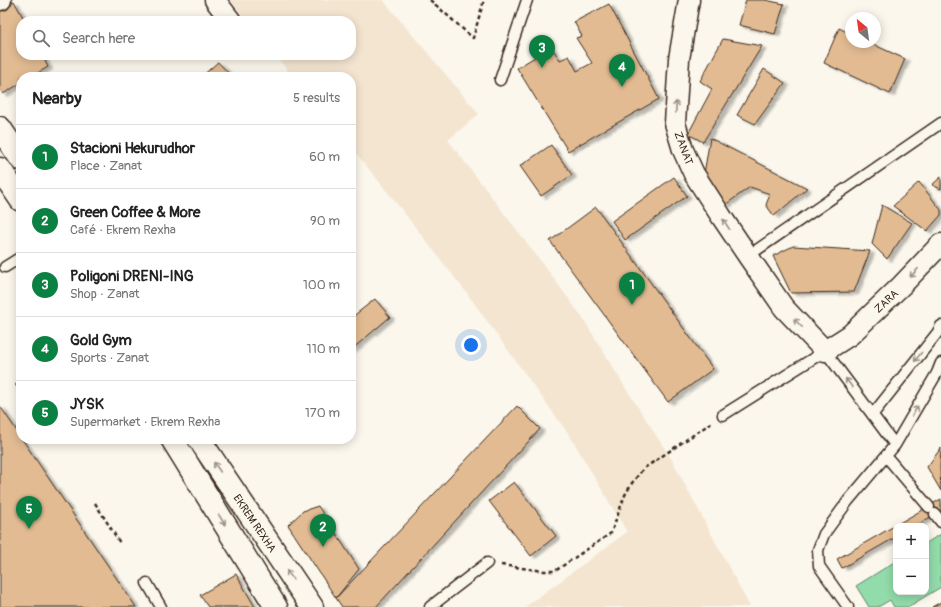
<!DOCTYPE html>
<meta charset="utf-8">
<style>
:root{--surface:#fff;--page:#f2f2f2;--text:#222;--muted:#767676;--line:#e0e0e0;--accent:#0b8043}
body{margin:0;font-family:Pangolin,sans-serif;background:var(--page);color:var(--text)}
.controls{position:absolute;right:12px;bottom:12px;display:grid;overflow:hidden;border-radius:8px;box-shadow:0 2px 10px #0003}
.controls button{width:36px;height:36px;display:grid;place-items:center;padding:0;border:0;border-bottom:1px solid var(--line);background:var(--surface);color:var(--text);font:20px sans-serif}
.compass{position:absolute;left:845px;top:12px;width:36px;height:36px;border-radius:50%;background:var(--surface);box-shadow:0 2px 10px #0003;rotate:331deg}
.you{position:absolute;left:471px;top:345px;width:14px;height:14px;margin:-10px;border:3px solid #fff;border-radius:50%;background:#1a73e8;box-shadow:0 0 0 6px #1a73e833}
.badge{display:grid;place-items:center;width:26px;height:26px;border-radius:50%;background:var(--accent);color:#fff;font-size:13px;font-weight:700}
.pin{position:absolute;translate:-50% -33px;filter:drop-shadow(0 1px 2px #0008)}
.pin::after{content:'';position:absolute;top:21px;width:14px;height:12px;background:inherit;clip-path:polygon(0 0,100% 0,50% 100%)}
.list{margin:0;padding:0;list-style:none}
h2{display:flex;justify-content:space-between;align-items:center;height:52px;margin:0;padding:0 16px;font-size:17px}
h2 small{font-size:13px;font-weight:400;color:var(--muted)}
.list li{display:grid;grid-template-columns:26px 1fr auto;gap:12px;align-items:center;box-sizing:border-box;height:64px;padding:0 16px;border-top:1px solid var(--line)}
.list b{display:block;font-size:15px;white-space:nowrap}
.list p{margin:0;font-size:13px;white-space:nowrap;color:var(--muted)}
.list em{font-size:13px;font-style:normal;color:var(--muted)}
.icon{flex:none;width:22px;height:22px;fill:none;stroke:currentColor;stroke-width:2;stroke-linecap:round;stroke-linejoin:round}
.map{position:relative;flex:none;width:941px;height:607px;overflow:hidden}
.search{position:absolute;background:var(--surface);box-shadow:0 2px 10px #0003;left:16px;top:16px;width:340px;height:44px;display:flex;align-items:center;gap:10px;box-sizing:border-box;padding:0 14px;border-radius:16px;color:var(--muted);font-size:15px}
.panel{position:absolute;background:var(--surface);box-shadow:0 2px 10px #0003;left:16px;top:72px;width:340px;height:372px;border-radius:16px}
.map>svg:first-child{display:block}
.built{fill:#f4e5d1}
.green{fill:#92dbab;stroke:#668264}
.building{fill:#e2bb92;stroke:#3b2a1e;filter:url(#shadow)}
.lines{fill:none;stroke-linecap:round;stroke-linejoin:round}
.service-casing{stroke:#3b2a1e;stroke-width:13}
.minor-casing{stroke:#3b2a1e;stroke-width:23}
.tertiary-casing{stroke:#3b2a1e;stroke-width:25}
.path{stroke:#3b2a1e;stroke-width:2.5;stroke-dasharray:4 3;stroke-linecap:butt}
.service{stroke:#fbf7ec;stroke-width:10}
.minor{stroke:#fbf7ec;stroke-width:20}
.tertiary{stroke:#fbf7ec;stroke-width:22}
.oneway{stroke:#9b9085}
.labels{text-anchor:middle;stroke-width:3;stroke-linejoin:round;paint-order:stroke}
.street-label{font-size:11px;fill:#3b2a1e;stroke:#fbf7ec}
</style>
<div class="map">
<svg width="941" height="607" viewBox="0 0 941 607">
<defs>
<filter id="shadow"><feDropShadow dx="4.5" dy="2.5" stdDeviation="1" flood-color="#0004"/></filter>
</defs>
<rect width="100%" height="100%" fill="#fbf7ec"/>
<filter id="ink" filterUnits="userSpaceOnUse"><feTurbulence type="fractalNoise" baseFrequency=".025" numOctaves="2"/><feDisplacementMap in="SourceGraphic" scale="8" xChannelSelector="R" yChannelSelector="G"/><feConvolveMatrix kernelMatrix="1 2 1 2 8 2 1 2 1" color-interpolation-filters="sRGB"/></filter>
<g filter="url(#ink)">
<!-- built -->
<path class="built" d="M 230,0 L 383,0 L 479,114 L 448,140 L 543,264 L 582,317 L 625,387 L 672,460 L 750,607 L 525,607 L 627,532 L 570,436 L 466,292 L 394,200 L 351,147 L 351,77 L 293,77 L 275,55 L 351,55 L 351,21 L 247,21 Z"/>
<!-- green -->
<path class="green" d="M 941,534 L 941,587 L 908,607 L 894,607 L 890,600 L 878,607 L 869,607 L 856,586 L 896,561 L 896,592 L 926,592 L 926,543 Z"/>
<!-- building -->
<path class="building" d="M 746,0 L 765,0 L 784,4 L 775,34 L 739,25 Z
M 14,1 L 25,21 L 21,21 L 21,55 L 42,55 L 48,67 L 31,77 L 21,77 L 21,83 L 3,94 L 0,89 L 0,9 Z
M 609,4 L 659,99 L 568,151 L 517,68 L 551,47 L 560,60 L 569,56 L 577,71 L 592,63 L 576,38 L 582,36 L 574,22 Z
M 839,28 L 851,34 L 851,42 L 868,42 L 905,59 L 890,94 L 824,63 Z
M 723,39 L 762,46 L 703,142 L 688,134 L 712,89 L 700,81 Z
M 218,62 L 232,77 L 201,77 Z
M 764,69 L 785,83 L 755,124 L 737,115 Z
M 710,138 L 807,188 L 774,216 L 766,205 L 770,194 L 750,187 L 725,205 L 704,174 Z
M 551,145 L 572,175 L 541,196 L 520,166 Z
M 674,177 L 687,196 L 625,240 L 612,221 Z
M 941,177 L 941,189 L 932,185 Z
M 919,182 L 941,210 L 941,215 L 927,231 L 893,206 Z
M 882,205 L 912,223 L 887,259 L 872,244 Z
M 596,207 L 713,369 L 668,402 L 550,241 Z
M 793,246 L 870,251 L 854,292 L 791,293 L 773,256 Z
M 375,299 L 390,317 L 351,350 L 351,318 Z
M 0,406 L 21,437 L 21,439 L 22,439 L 136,607 L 0,607 Z
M 517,406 L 540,429 L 376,607 L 342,607 L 336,598 Z
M 941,448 L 940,467 L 941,491 L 927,467 Z
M 514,482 L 556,536 L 531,556 L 489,501 Z
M 941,499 L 941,511 L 915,526 L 896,526 L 896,537 L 842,568 L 837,559 Z
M 318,506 L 359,569 L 336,598 L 288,525 L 303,511 Z
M 236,574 L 255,607 L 208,607 L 200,595 Z
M 941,602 L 941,607 L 932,607 Z"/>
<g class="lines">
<!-- service casing -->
<g class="service-casing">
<path id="service" d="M 500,80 L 527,0
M 748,256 L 941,123
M 5,267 L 21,257
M 873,414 L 938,332 L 941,326
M 723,415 L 825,351 L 895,445
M 886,456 L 929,507
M 935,514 L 941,522
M 147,583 L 161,607
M 430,607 L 487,563
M 848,607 L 819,566 L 818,550 L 824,534 L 848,501 L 895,445 L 937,373 L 941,363"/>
</g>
<!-- minor casing -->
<g class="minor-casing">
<path id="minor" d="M 0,0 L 1,0
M 215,0 L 231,21
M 689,0 L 679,59 L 675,123 L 683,150 L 694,174 L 721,216 L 748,256 L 784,308 L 825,351 L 850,335 L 902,285 L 941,244"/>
</g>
<!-- tertiary casing -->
<g class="tertiary-casing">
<path id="tertiary" d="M 0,128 L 21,159
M 0,169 L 21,200
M 172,439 L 276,607
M 199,439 L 312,607"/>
</g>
<!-- path -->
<path class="path" d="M 430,0 L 473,38 L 484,0
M 16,384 L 21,392
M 95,503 L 120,543
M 501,565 L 544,571 L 555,571 L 611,533 L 625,495 L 632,483 L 643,469 L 711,423"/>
<!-- service -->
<use href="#service" class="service"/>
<!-- minor -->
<use href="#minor" class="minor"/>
<!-- tertiary -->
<use href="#tertiary" class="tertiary"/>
</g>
<!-- one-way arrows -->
<defs><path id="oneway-shaft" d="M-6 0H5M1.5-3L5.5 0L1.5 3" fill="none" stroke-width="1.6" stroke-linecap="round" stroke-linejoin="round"/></defs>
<g class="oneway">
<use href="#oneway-shaft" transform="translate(676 107) rotate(-87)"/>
<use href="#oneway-shaft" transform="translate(726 224) rotate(-123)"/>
<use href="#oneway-shaft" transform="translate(914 273) rotate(133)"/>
<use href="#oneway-shaft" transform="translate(798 323) rotate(-135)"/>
<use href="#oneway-shaft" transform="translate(918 357) rotate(128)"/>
<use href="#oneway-shaft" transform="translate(849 383) rotate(-127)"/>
<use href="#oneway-shaft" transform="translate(915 411) rotate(-60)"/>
<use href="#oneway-shaft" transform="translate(217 467) rotate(-124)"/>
<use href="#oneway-shaft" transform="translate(222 520) rotate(58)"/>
<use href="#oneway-shaft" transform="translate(290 575) rotate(-124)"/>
</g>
</g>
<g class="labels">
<!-- street labels -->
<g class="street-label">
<text transform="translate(684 148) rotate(70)" y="4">ZANAT</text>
<text transform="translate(886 301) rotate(-43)" y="4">ZARA</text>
<text transform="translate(255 523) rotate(56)" y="4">EKREM REXHA</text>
</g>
</g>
</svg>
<div class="controls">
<button>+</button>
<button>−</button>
</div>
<svg class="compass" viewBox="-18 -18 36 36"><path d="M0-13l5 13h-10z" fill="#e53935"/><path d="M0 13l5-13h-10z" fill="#767676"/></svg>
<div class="you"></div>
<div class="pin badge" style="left:632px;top:305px">1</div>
<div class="pin badge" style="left:323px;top:547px">2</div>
<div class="pin badge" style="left:542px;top:68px">3</div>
<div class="pin badge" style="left:622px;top:87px">4</div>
<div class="pin badge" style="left:29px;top:529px">5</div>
<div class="search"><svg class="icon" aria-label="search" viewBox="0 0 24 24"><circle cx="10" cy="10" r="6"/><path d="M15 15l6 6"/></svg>Search here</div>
<section class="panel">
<h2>Nearby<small>5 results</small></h2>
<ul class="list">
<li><span class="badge">1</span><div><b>Stacioni Hekurudhor</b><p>Place · Zanat</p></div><em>60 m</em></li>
<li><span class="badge">2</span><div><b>Green Coffee &amp; More</b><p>Café · Ekrem Rexha</p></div><em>90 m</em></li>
<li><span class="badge">3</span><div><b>Poligoni DRENI-ING</b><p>Shop · Zanat</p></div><em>100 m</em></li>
<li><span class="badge">4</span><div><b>Gold Gym</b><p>Sports · Zanat</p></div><em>110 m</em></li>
<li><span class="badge">5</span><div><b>JYSK</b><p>Supermarket · Ekrem Rexha</p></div><em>170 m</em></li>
</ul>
</section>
</div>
